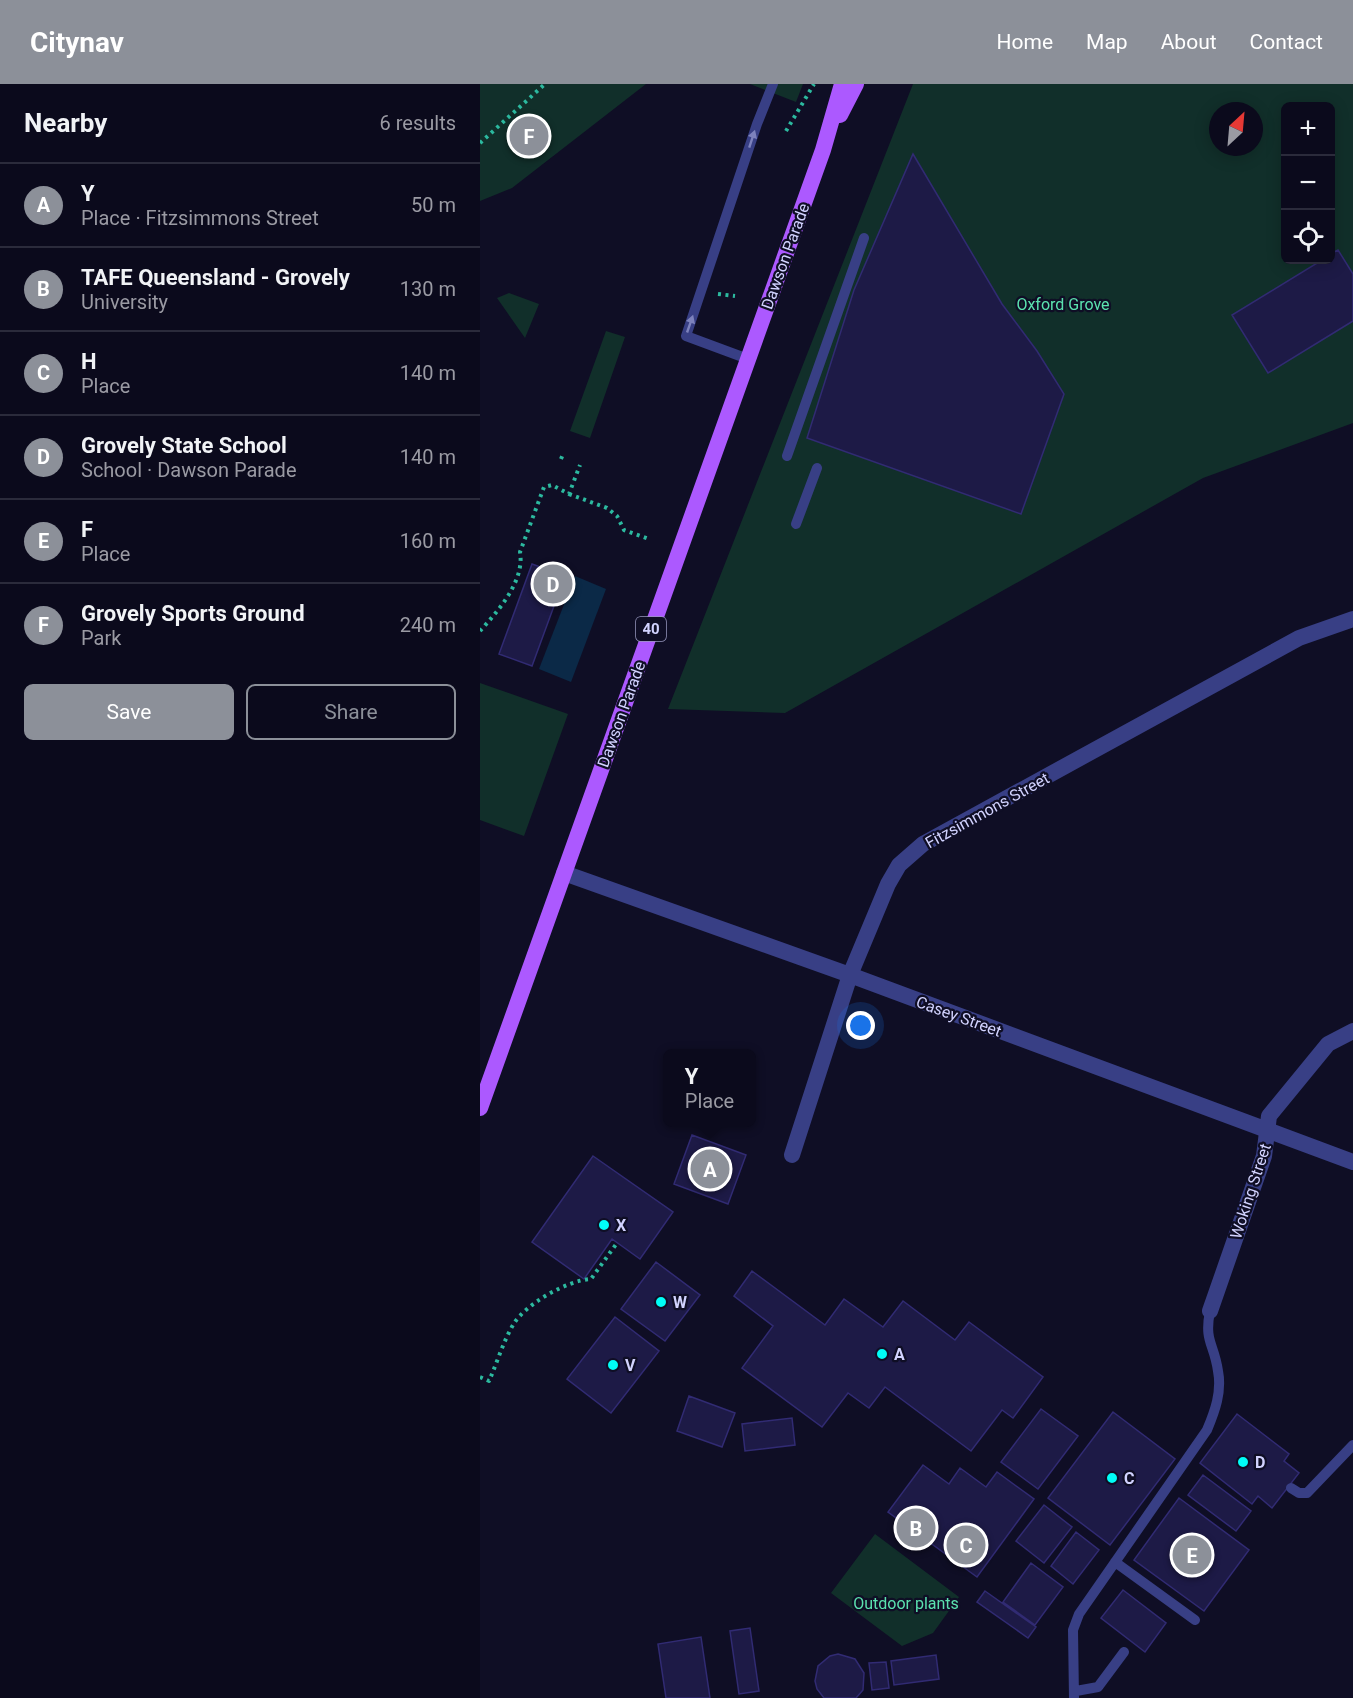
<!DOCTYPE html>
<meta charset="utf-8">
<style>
:root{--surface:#0b0a1c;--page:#141325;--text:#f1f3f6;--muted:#9a9aa3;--line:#2b2b3b;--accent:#8c9099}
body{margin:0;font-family:Roboto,sans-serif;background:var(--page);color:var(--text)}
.controls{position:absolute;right:18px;top:18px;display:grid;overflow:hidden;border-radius:9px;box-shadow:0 3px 15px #0003}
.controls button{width:54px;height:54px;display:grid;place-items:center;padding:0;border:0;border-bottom:2px solid var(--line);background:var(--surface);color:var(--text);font:30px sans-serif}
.compass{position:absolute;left:729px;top:18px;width:54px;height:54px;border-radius:50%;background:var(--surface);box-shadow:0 3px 15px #0003;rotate:26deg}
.you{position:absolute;left:381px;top:942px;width:21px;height:21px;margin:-15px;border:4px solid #fff;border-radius:50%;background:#1a73e8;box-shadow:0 0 0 9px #1a73e833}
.badge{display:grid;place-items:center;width:39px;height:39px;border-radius:50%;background:var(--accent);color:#fff;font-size:20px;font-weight:700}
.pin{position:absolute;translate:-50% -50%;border:3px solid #fff;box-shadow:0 2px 6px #0006}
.popup{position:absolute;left:183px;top:965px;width:93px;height:78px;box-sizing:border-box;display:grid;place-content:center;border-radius:9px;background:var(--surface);filter:drop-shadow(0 2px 4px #0005);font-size:20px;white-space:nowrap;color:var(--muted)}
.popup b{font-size:22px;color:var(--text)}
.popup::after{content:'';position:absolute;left:50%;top:100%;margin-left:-12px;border:12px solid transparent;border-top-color:var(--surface)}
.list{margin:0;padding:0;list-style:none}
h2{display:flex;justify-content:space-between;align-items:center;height:78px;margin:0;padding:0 24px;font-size:26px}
h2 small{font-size:20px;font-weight:400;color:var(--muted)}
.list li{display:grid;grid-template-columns:39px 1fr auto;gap:18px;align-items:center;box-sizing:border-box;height:84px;padding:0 24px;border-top:2px solid var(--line)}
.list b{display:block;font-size:22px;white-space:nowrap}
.list p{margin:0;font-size:20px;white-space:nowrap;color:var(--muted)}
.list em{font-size:20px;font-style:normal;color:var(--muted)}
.actions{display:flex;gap:12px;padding:18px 24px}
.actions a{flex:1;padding:14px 0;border:2px solid var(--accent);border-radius:9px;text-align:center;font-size:21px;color:var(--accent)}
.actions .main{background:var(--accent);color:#fff}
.icon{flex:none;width:33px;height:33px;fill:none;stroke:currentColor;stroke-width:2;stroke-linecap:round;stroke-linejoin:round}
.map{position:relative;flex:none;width:873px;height:1614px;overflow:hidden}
header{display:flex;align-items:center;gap:36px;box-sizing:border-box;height:84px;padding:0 30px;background:var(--accent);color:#fff}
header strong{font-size:28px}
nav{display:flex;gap:33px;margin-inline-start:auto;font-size:21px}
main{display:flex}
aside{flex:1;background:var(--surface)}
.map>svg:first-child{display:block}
.green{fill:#112f2a;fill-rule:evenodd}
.water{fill:#0b2947}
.building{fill:#1d1a46;stroke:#312b73;stroke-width:1.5}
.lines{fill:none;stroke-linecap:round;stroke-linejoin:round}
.path{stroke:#2cb99f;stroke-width:4;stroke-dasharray:3 4.5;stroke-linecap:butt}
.service{stroke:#383f85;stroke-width:10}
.minor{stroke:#383f85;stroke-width:16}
.primary{stroke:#ac59ff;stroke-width:16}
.oneway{fill:#7d82bc}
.poi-dot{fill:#00fdf7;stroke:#0f0e25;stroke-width:2}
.labels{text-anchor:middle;stroke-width:4.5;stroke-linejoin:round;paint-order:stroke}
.shield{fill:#0f0e25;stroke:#9898be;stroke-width:1.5}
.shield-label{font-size:15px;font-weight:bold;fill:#d2d3ff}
.street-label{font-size:16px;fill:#d2d3ff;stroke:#0f0e25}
.park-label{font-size:16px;fill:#5be2af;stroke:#0f0e25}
.poi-label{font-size:16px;font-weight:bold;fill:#d2d3ff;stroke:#0f0e25;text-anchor:start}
</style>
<header>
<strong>Citynav</strong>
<nav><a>Home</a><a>Map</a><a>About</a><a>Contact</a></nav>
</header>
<main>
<aside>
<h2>Nearby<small>6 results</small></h2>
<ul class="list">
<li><span class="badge">A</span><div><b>Y</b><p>Place · Fitzsimmons Street</p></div><em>50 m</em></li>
<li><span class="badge">B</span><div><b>TAFE Queensland - Grovely</b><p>University</p></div><em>130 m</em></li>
<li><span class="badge">C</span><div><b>H</b><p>Place</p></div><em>140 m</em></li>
<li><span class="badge">D</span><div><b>Grovely State School</b><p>School · Dawson Parade</p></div><em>140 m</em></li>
<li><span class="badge">E</span><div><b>F</b><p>Place</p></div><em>160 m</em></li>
<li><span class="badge">F</span><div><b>Grovely Sports Ground</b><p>Park</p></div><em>240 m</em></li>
</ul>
<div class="actions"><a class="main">Save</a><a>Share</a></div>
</aside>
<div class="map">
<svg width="873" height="1614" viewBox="0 0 873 1614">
<rect width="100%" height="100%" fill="#0f0e25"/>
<!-- green -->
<path class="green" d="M 0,0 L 166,0 L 32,104 L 0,117 Z
M 270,0 L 323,0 L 316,18 Z
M 433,0 L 873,0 L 873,339 L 723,394 L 305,629 L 188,625 ZM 806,22 L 850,22 L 850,176 L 806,176 ZM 738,27 L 774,27 L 774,63 L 738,63 Z
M 29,209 L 59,220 L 45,254 L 17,214 Z
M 126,247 L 145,253 L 110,354 L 90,347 Z
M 0,599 L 88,630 L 44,752 L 0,736 Z
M 395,1450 L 479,1513 L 453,1549 L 422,1562 L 351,1509 Z"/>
<!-- water -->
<path class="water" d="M 95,492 L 126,505 L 91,598 L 59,585 Z"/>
<!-- building -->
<path class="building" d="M 433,70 L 522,220 L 557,267 L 584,310 L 541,430 L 327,354 L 374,206 Z
M 858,166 L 873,190 L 873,237 L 788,289 L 752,231 L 842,176 L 850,176 L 850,170 Z
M 52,480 L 85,492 L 52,582 L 19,570 Z
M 212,1051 L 266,1071 L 248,1120 L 194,1100 Z
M 113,1072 L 193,1128 L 160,1175 L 132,1155 L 104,1195 L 52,1158 Z
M 176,1178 L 220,1211 L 185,1257 L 141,1225 Z
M 272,1187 L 345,1241 L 364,1215 L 403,1243 L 423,1217 L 475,1256 L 489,1238 L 563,1293 L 533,1334 L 522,1326 L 491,1367 L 405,1303 L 389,1324 L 368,1309 L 342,1343 L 262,1284 L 293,1242 L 254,1212 Z
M 135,1233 L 179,1267 L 131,1329 L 87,1295 Z
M 209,1312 L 255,1329 L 242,1363 L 197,1347 Z
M 561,1325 L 598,1352 L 558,1405 L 521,1378 Z
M 633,1328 L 695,1375 L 630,1461 L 568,1414 Z
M 757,1330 L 809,1370 L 804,1377 L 819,1389 L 792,1424 L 778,1412 L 772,1420 L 720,1379 Z
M 312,1334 L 315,1361 L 265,1367 L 262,1340 Z
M 443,1381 L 469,1400 L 480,1384 L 506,1403 L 517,1388 L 554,1415 L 497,1493 L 408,1428 Z
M 723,1391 L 771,1427 L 756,1447 L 708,1411 Z
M 699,1414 L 769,1466 L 724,1527 L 654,1476 Z
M 564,1421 L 592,1443 L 564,1479 L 536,1457 Z
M 596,1448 L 619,1466 L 593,1500 L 571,1482 Z
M 551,1479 L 583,1503 L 555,1541 L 523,1518 Z
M 643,1506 L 686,1539 L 665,1568 L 621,1534 Z
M 505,1507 L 556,1543 L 548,1554 L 497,1518 Z
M 270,1544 L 279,1607 L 259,1610 L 250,1547 Z
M 221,1553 L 230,1614 L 186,1614 L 178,1560 Z
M 358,1570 L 375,1575 L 384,1589 L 383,1606 L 376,1614 L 344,1614 L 337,1605 L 335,1597 L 338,1582 L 350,1572 Z
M 456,1571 L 459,1595 L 414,1601 L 411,1577 Z
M 406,1578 L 409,1604 L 392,1606 L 389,1579 Z"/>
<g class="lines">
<!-- path -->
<path class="path" d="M 306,47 L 334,0
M 0,59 L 65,0
M 238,210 L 255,212
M 81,375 L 83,370
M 89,410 L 127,424 L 137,432 L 144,446 L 169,455
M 0,547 C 18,527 45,497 40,468 L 64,403 L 72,401 L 89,410 L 100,381
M 0,1293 L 9,1297 C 17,1279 23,1258 33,1241 C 45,1220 88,1196 111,1195 L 137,1159"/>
<!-- service -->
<path class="service" d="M 268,275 L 206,252 L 277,40 L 293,0
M 307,372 L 384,154
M 316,440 L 337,384
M 811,1404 L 819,1409 L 827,1409 L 873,1361
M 635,1478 L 715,1536
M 596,1607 L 618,1603 L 644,1568
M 594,1614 L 593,1546 L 599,1530 L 727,1346 C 735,1327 742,1308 738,1287 C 734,1259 724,1258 730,1227"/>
<!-- minor -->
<path class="minor" d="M 84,789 L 370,891 L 873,1078
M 312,1071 L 370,891 L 408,800 L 419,781 L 443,760 L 819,554 L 873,535
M 730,1227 L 784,1072 L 789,1032 L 848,960 L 873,947"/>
<!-- primary -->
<path class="primary" d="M 360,31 L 376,0
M 0,1024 L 343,66 L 362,0"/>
</g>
<!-- one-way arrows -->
<defs><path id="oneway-solid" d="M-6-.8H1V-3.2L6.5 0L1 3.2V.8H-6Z" transform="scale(1.5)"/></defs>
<g class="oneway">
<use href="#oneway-solid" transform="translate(272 55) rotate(-72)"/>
<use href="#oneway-solid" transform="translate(210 240) rotate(-71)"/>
</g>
<!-- markers -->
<g class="poi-dot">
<circle cx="124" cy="1141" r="6"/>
<circle cx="181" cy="1218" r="6"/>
<circle cx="402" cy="1270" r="6"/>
<circle cx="133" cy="1281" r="6"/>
<circle cx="763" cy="1378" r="6"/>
<circle cx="632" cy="1394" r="6"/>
</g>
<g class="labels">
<!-- shield labels -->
<rect class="shield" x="156" y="533" width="30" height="24" rx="4.5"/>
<g class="shield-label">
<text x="171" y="550">40</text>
</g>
<!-- street labels -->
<g class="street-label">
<text transform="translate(305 172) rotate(-70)" y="6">Dawson Parade</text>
<text transform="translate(141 630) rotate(-70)" y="6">Dawson Parade</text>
<text transform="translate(507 726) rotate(-29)" y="6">Fitzsimmons Street</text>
<text transform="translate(479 932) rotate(20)" y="6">Casey Street</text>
<text transform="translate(770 1107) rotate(-72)" y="6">Woking Street</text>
</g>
<!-- park labels -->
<g class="park-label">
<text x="583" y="226">Oxford Grove</text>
<text x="426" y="1525">Outdoor plants</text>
</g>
<!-- poi labels -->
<g class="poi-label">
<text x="136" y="1147">X</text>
<text x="193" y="1224">W</text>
<text x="414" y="1276">A</text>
<text x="145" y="1287">V</text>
<text x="775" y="1384">D</text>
<text x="644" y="1400">C</text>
</g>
</g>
</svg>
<div class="controls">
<button>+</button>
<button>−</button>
<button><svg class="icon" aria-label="locate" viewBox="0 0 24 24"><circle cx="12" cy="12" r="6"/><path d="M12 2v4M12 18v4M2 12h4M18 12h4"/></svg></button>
</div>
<svg class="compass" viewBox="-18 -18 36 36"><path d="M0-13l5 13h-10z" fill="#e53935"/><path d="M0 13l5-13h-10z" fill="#9a9aa3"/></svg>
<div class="you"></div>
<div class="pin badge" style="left:230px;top:1085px">A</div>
<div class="popup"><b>Y</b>Place</div>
<div class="pin badge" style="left:436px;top:1444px">B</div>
<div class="pin badge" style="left:486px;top:1461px">C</div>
<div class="pin badge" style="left:73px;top:500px">D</div>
<div class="pin badge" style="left:712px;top:1471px">E</div>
<div class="pin badge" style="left:49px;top:52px">F</div>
</div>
</main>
